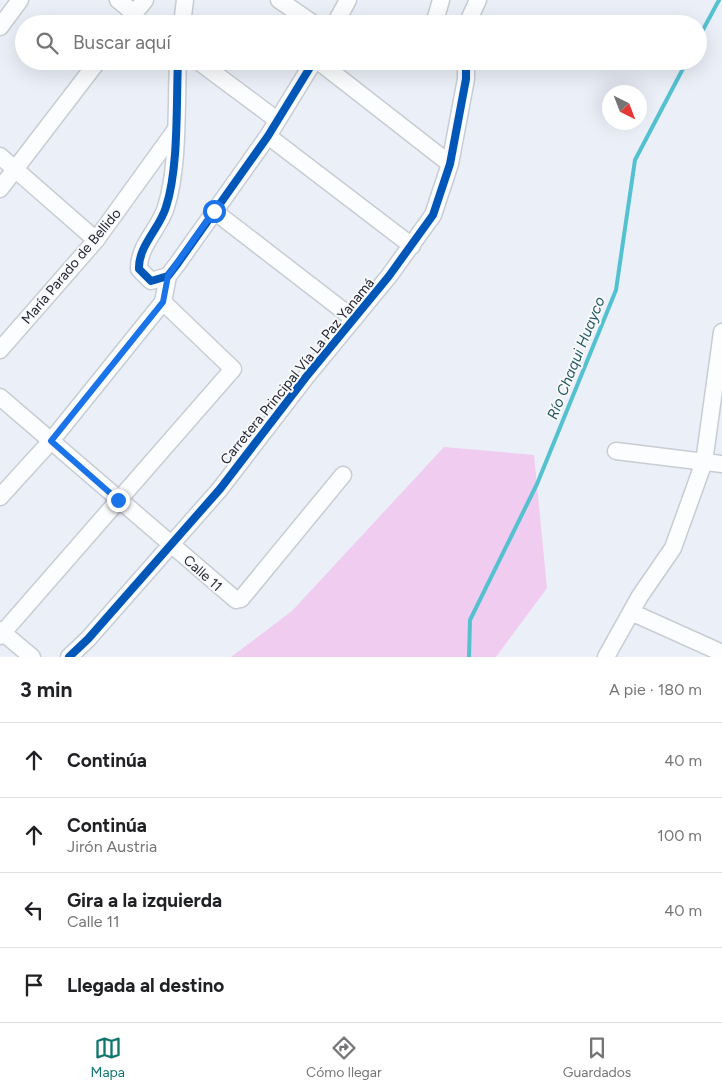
<!DOCTYPE html>
<html lang="es">
<meta charset="utf-8">
<style>
:root{--surface:#fff;--page:#f6f6f6;--text:#202124;--muted:#757577;--line:#e0e0e0;--accent:#0f766e}
body{margin:0;font-family:Figtree,sans-serif;background:var(--page);color:var(--text)}
.compass{position:absolute;left:602px;top:85px;width:45px;height:45px;border-radius:50%;background:var(--surface);box-shadow:0 5px 20px #0002;rotate:138deg}
.stop{position:absolute;width:15px;height:15px;margin:-11px;border:4px solid #1a73e8;border-radius:50%;background:#fff}
.stop.end{background:#1a73e8;border-color:#fff;box-shadow:0 1px 5px #0008}
.list{margin:0;padding:0;list-style:none}
h2{display:flex;justify-content:space-between;align-items:center;height:65px;margin:0;padding:0 20px;font-size:21px}
h2 small{font-size:16px;font-weight:400;color:var(--muted)}
.list li{display:grid;grid-template-columns:32px 1fr auto;gap:15px;align-items:center;box-sizing:border-box;height:75px;padding:0 20px;border-top:1px solid var(--line)}
.list b{display:block;font-size:19px;white-space:nowrap}
.list p{margin:0;font-size:16px;white-space:nowrap;color:var(--muted)}
.list em{font-size:16px;font-style:normal;color:var(--muted)}
.icon{flex:none;width:28px;height:28px;fill:none;stroke:currentColor;stroke-width:2;stroke-linecap:round;stroke-linejoin:round}
.map{position:relative;flex:none;width:722px;height:657px;overflow:hidden}
.search{position:absolute;background:var(--surface);box-shadow:0 5px 20px #0002;left:15px;right:15px;top:15px;height:55px;display:flex;align-items:center;gap:12px;box-sizing:border-box;padding:0 18px;border-radius:28px;color:var(--muted);font-size:19px}
.sheet{height:365px;background:var(--surface)}
nav{display:flex;justify-content:space-around;align-items:center;box-sizing:border-box;height:70px;border-top:1px solid var(--line);background:var(--surface);font-size:14px;color:var(--muted)}
nav a{display:grid;justify-items:center;gap:2px}
nav .on{color:var(--accent)}
.map>svg:first-child{display:block}
.green{fill:#efccf0}
.lines{fill:none;stroke-linecap:round;stroke-linejoin:round}
.stream{stroke:#54c1d1;stroke-width:4}
.minor-casing{stroke:#c8ccd3;stroke-width:19}
.minor{stroke:#fcfdfe;stroke-width:16}
.cycleway-casing{stroke:#f8f9fd;stroke-width:11}
.cycleway{stroke:#0057b8;stroke-width:8}
.route{stroke:#1a73e8;stroke-width:6}
.labels{text-anchor:middle;stroke-width:4;stroke-linejoin:round;paint-order:stroke}
.street-label{font-size:14px;fill:#24262d;stroke:#f8f9fd}
.water-label{font-size:15px;font-style:italic;fill:#1e555d;stroke:#f8f9fd}
</style>
<div class="map">
<svg width="722" height="657" viewBox="0 0 722 657">
<rect width="100%" height="100%" fill="#ebeff8"/>
<!-- green -->
<path class="green" d="M 444,447 L 534,455 L 547,588 L 496,657 L 231,657 L 292,611 Z"/>
<g class="lines">
<!-- stream -->
<path class="stream" d="M 698,39 L 719,0
M 469,657 L 470,620 L 537,484 L 616,290 L 635,160 L 687,61"/>
<!-- minor casing -->
<g class="minor-casing">
<path id="minor" d="M 118,0 L 134,13
M 279,0 L 314,24
M 126,24 L 145,0
M 182,24 L 185,0
M 335,24 L 348,0
M 434,24 L 441,0
M 467,24 L 478,0
M 0,27 L 20,0
M 178,61 C 176,104 179,167 166,207 C 160,228 138,246 139,269 L 151,281 L 168,276 L 178,263 L 268,136 L 314,61
M 198,61 L 277,120
M 318,61 L 450,164
M 268,136 L 412,246
M 0,156 L 96,240
M 0,189 L 98,61
M 214,211 L 354,319
M 0,350 L 96,240 L 174,132
M 0,397 L 236,600 L 241,599 L 343,475
M 616,451 L 722,464
M 0,497 L 51,441 L 163,302 L 168,276
M 631,612 L 722,653
M 0,630 L 32,657
M 0,636 L 233,369 L 163,302
M 69,657 L 88,639 L 220,489 L 306,377 L 389,276 L 433,215 L 450,164 L 466,79 L 466,61
M 606,657 L 640,596 L 673,548 L 704,462 L 722,332"/>
</g>
<!-- minor -->
<use href="#minor" class="minor"/>
<!-- cycleway casing -->
<g class="cycleway-casing">
<path id="cycleway" d="M 178,61 C 176,104 179,167 166,207 C 160,228 138,246 139,269 L 151,281 L 168,276 L 178,263 L 268,136 L 314,61
M 69,657 L 88,639 L 220,489 L 306,377 L 389,276 L 433,215 L 450,164 L 466,79 L 466,61"/>
</g>
<!-- cycleway -->
<use href="#cycleway" class="cycleway"/>
</g>
<g class="lines">
<!-- route -->
<path class="route" d="M 118,500 L 51,441 L 163,302 L 168,276 L 214,211"/>
</g>
<g class="labels">
<!-- street labels -->
<g class="street-label">
<text transform="translate(71 266) rotate(-50)" y="5">María Parado de Bellido</text>
<text transform="translate(297 371) rotate(-51)" y="5">Carretera Principal Vía La Paz Yanamá</text>
<text transform="translate(203 573) rotate(42)" y="5">Calle 11</text>
</g>
<!-- water labels -->
<g class="water-label">
<text transform="translate(576 358) rotate(-68)" y="5">Río Chaqui Huayco</text>
</g>
</g>
</svg>
<svg class="compass" viewBox="-18 -18 36 36"><path d="M0-13l5 13h-10z" fill="#e53935"/><path d="M0 13l5-13h-10z" fill="#757577"/></svg>
<div class="stop" style="left:214px;top:211px"></div>
<div class="stop end" style="left:118px;top:500px"></div>
<div class="search"><svg class="icon" aria-label="search" viewBox="0 0 24 24"><circle cx="10" cy="10" r="6"/><path d="M15 15l6 6"/></svg>Buscar aquí</div>
</div>
<section class="sheet">
<h2>3 min<small>A pie · 180 m</small></h2>
<ul class="list">
<li><svg class="icon" aria-label="ahead" viewBox="0 0 24 24"><path d="M12 20V5M6 11l6-6 6 6"/></svg><div><b>Continúa</b></div><em>40 m</em></li>
<li><svg class="icon" aria-label="ahead" viewBox="0 0 24 24"><path d="M12 20V5M6 11l6-6 6 6"/></svg><div><b>Continúa</b><p>Jirón Austria</p></div><em>100 m</em></li>
<li><svg class="icon" aria-label="left" viewBox="0 0 24 24"><path d="M17 20v-9H6M10 6l-5 5 5 5"/></svg><div><b>Gira a la izquierda</b><p>Calle 11</p></div><em>40 m</em></li>
<li><svg class="icon" aria-label="arrive" viewBox="0 0 24 24"><path d="M6 21V4h12l-3 4 3 4H6"/></svg><div><b>Llegada al destino</b></div></li>
</ul>
</section>
<nav>
<a class="on"><svg class="icon" aria-label="map" viewBox="0 0 24 24"><path d="M3 6l6-2 6 2 6-2v14l-6 2-6-2-6 2zM9 4v14M15 6v14"/></svg>Mapa</a>
<a><svg class="icon" aria-label="directions" viewBox="0 0 24 24"><path d="M12 3l9 9-9 9-9-9zM9 14v-3h6M13 9l2 2-2 2"/></svg>Cómo llegar</a>
<a><svg class="icon" aria-label="saved" viewBox="0 0 24 24"><path d="M7 4h10v16l-5-4-5 4z"/></svg>Guardados</a>
</nav>
